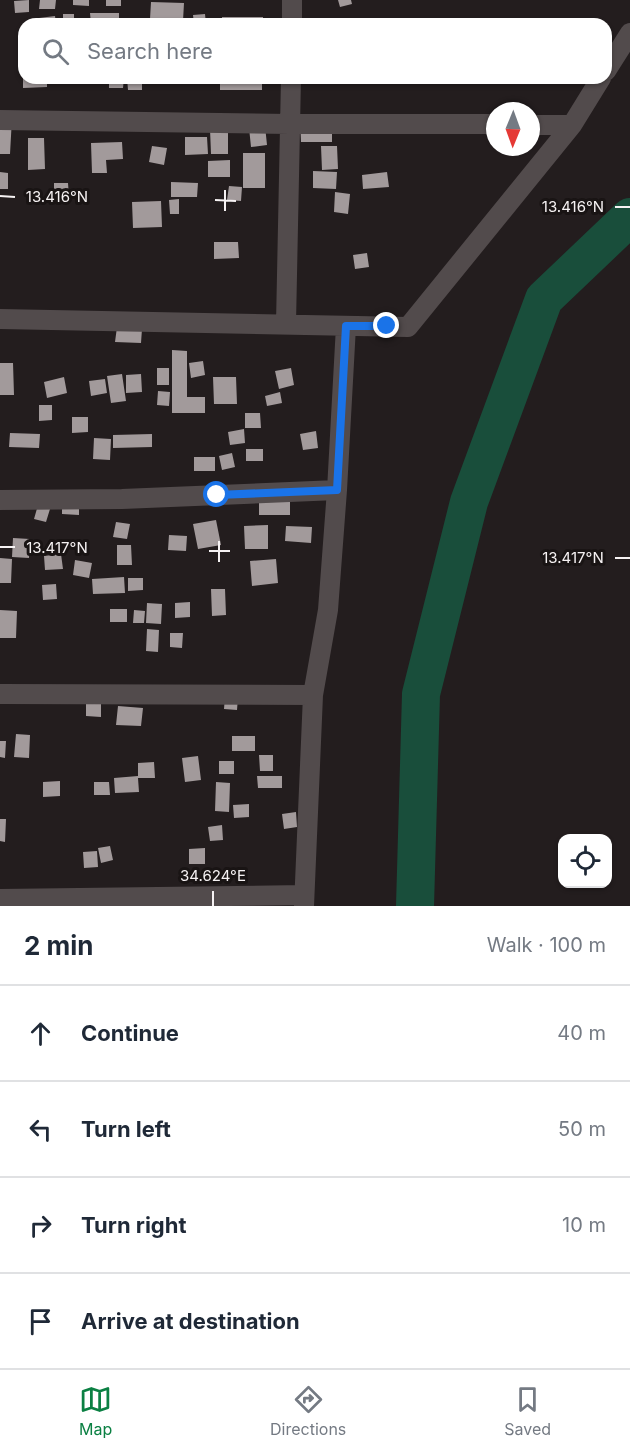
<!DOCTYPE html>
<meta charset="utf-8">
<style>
:root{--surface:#fff;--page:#f6f6f7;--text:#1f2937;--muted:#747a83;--line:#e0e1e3;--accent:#0b8043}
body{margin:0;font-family:Inter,sans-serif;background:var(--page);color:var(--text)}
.controls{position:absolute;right:18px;bottom:18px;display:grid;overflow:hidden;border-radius:12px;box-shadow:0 2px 4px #0004}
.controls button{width:54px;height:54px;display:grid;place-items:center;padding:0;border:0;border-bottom:2px solid var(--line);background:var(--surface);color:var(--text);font:30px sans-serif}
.compass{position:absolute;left:486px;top:102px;width:54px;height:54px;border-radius:50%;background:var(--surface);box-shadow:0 2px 4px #0004;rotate:181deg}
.stop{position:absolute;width:18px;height:18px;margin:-14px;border:4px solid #1a73e8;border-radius:50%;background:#fff}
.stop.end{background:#1a73e8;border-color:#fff;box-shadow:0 2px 6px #0008}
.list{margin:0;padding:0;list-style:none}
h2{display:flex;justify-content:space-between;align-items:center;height:78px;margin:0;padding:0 24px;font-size:26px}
h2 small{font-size:20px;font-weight:400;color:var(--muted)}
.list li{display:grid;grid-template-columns:39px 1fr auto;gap:18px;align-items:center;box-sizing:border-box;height:96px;padding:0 24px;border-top:2px solid var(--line)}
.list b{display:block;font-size:22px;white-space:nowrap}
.list em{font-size:20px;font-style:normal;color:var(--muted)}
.icon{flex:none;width:33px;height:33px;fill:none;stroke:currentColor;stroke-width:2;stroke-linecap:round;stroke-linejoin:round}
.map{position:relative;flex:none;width:630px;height:906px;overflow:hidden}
.search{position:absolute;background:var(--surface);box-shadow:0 2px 4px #0004;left:18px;right:18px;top:18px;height:66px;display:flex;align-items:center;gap:15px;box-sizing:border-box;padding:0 21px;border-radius:18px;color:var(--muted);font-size:22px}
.sheet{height:462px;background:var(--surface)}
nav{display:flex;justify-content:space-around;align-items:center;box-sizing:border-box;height:84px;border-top:2px solid var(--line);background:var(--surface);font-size:16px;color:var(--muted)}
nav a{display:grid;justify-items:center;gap:3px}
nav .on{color:var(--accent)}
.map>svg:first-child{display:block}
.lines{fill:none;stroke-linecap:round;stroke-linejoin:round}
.river{stroke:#194e3b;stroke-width:38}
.building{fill:#a29a9b}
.minor{stroke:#524b4c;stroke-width:20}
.route{stroke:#1a73e8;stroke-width:8}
.ticks{fill:none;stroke:#f6f2f3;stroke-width:2}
.ticks-label{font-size:15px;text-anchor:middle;fill:#f6f2f3;stroke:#191414;stroke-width:6;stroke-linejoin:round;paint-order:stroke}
</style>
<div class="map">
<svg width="630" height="906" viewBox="0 0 630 906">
<rect width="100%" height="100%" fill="#231d1e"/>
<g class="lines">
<!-- river -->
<path class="river" d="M 415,906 L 421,694 L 469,502 L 544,299 L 630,217"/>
</g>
<!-- building -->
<path class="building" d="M 29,0 L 29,12 L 15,13 L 14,1 Z
M 40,0 L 56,0 L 55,9 L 39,9 Z
M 73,0 L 89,0 L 89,6 L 73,5 Z
M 106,0 L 121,0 L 121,6 L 106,6 Z
M 338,0 L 351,0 L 352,4 L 340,7 Z
M 151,2 L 184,3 L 183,21 L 150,19 Z
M 90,13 L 119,13 L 119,24 L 91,24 Z
M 63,14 L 74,14 L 74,24 L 63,24 Z
M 205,14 L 206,24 L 194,24 L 193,15 Z
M 55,16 L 56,24 L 40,24 L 39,18 Z
M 222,17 L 263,17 L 263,24 L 222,24 Z
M 23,78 L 47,78 L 47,87 L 23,88 Z
M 109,78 L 124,78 L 123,88 L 109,88 Z
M 127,78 L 142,78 L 142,90 L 128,90 Z
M 220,78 L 262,78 L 262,90 L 220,90 Z
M 264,116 L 267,145 L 251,147 L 248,118 Z
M 0,117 L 12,118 L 10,154 L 0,154 Z
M 300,118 L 332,118 L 332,142 L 301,142 Z
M 210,129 L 228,129 L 228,154 L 211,154 Z
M 185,137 L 207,137 L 208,154 L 185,155 Z
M 28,138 L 44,138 L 45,169 L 28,170 Z
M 122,142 L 123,159 L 106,160 L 107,173 L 92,173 L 91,143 Z
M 152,146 L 167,148 L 164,165 L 149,162 Z
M 321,146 L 337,146 L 338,169 L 322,170 Z
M 243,153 L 265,153 L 265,188 L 243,188 Z
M 230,160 L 230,177 L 208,177 L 208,161 Z
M 313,171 L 337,172 L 336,189 L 313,188 Z
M 0,172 L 8,173 L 8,189 L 0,189 Z
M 387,172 L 389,187 L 363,189 L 362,175 Z
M 171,182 L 198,183 L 197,197 L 171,197 Z
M 54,183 L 68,183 L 69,197 L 54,197 Z
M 229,186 L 242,187 L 241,201 L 227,200 Z
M 335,192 L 350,194 L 348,214 L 334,212 Z
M 179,199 L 179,214 L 170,214 L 169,200 Z
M 161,201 L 162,227 L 133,228 L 132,202 Z
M 214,242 L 238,242 L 239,258 L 214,259 Z
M 367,253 L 369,267 L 355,269 L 353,255 Z
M 117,327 L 142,329 L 141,343 L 115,342 Z
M 172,350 L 187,351 L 187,397 L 205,397 L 205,413 L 172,413 Z
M 203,361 L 205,375 L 191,378 L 189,363 Z
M 0,363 L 13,363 L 14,395 L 0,395 Z
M 157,368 L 169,368 L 169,385 L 157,385 Z
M 291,368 L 294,385 L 279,389 L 275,371 Z
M 122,374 L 126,401 L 111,403 L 107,376 Z
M 141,374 L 142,392 L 126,393 L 126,375 Z
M 64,377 L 67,393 L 47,398 L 44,382 Z
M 213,377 L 236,377 L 237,404 L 214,404 Z
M 105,379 L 107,393 L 91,396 L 89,381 Z
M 158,391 L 170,392 L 169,406 L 157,405 Z
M 280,392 L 282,403 L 267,406 L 265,396 Z
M 39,405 L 52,405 L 52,420 L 39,421 Z
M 245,413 L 260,413 L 261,428 L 245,428 Z
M 72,417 L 88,417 L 88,432 L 72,433 Z
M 244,429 L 245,443 L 230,445 L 228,432 Z
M 316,431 L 318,448 L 303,450 L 300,434 Z
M 10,433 L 40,434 L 39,448 L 9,447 Z
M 152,434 L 152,447 L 113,448 L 113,435 Z
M 94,438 L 111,439 L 110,460 L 93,459 Z
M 246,449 L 263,449 L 263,461 L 246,461 Z
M 232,453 L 235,467 L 222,470 L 219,456 Z
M 194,457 L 215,457 L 215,471 L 194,471 Z
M 290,488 L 290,515 L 259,515 L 259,489 Z
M 62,499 L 79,499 L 79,515 L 62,514 Z
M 38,505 L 50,509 L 46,522 L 34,519 Z
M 216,520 L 221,545 L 198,549 L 193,524 Z
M 116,522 L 130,524 L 127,539 L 113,537 Z
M 268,525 L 268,549 L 245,549 L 244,526 Z
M 286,526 L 312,527 L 311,543 L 285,541 Z
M 169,535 L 187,536 L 186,551 L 168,550 Z
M 13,538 L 30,539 L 29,558 L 12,557 Z
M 117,545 L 131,545 L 132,565 L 117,565 Z
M 61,554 L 63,569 L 45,570 L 44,556 Z
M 0,558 L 12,559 L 11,583 L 0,583 Z
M 276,559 L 278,583 L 252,586 L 250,561 Z
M 75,560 L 92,563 L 89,578 L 73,575 Z
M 124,577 L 125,593 L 93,594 L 92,579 Z
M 128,578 L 143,578 L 143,590 L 128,591 Z
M 56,584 L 57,599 L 43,600 L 42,585 Z
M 211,589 L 225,589 L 226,615 L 212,616 Z
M 190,602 L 190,617 L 175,618 L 175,603 Z
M 147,603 L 162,604 L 161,624 L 146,623 Z
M 110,609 L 127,609 L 127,622 L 110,622 Z
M 0,610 L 17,611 L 16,638 L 0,638 Z
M 134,610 L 145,611 L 144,623 L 133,623 Z
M 147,629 L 159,630 L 158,652 L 146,651 Z
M 170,633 L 183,633 L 182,648 L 170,647 Z
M 225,696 L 238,697 L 237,710 L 224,709 Z
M 86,702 L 101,703 L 101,717 L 86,716 Z
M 118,706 L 143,708 L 141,726 L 116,725 Z
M 16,734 L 30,735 L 29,758 L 14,757 Z
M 232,736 L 255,736 L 255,751 L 232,751 Z
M 0,741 L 6,741 L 5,758 L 0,757 Z
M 259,755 L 273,755 L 273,771 L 260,771 Z
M 198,756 L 201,780 L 185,782 L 182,758 Z
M 219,761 L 234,761 L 234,774 L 219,774 Z
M 154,762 L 155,778 L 138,778 L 139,792 L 115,793 L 114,778 L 138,776 L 138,763 Z
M 257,776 L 282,776 L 282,788 L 258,788 Z
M 60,781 L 60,796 L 43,797 L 43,782 Z
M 94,782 L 109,782 L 110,795 L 94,795 Z
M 216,782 L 230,783 L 229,812 L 215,811 Z
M 249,804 L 249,817 L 234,818 L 233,805 Z
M 296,812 L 297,827 L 284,829 L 282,814 Z
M 0,819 L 6,819 L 5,842 L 0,841 Z
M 222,825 L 223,840 L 210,841 L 208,827 Z
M 110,846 L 113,860 L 101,863 L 98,848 Z
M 205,848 L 205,864 L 189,864 L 189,849 Z
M 97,851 L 98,867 L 84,868 L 83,852 Z"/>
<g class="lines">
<!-- minor -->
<path class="minor" d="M 292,24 L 292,0
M 606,71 L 630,33
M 0,120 L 290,124 L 495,124
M 531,125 L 572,125
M 0,319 L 408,327 L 572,125 L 601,78
M 286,324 L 291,78
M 0,500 L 122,499 L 337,490
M 0,694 L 313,695
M 0,899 L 304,895
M 304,906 L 313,695 L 328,610 L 337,490 L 346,326"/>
</g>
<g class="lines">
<!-- route -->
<path class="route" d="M 217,495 L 337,490 L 346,326 L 387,326"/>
</g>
<!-- ticks -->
<path class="ticks" d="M 0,196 L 15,197M 215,200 L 236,201M 615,207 L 630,207M 225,211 L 225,190M 0,547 L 15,547M 209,551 L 230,551M 615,558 L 630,558M 219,562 L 219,541M 213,906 L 213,891"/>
<g class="ticks-label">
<text x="57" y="202">13.416°N</text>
<text x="573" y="212">13.416°N</text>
<text x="57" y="553">13.417°N</text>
<text x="573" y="563">13.417°N</text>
<text x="213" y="881">34.624°E</text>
</g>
</svg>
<div class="controls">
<button><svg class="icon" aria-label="locate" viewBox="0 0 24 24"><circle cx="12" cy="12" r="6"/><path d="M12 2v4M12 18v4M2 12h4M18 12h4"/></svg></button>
</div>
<svg class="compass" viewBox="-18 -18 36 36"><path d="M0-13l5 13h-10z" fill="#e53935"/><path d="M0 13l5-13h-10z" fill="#747a83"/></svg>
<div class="stop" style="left:217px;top:495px"></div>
<div class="stop end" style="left:387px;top:326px"></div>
<div class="search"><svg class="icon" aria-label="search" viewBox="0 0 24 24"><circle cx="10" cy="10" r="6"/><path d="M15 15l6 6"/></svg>Search here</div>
</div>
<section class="sheet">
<h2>2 min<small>Walk · 100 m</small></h2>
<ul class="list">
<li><svg class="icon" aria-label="ahead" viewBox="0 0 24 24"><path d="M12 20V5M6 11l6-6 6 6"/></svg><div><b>Continue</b></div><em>40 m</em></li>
<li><svg class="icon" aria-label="left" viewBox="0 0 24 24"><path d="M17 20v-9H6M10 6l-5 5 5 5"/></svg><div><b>Turn left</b></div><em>50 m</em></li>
<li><svg class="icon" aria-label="right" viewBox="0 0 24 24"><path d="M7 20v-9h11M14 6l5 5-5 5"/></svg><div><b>Turn right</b></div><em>10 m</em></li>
<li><svg class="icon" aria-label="arrive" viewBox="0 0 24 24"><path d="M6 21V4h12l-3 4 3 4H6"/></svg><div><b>Arrive at destination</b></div></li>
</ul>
</section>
<nav>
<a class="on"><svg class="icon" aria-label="map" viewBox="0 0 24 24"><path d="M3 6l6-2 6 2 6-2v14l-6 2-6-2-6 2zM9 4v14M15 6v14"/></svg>Map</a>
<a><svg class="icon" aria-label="directions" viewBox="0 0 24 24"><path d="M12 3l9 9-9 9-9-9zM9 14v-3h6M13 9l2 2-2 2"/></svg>Directions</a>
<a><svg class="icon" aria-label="saved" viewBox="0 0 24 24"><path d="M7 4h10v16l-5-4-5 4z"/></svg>Saved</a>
</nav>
